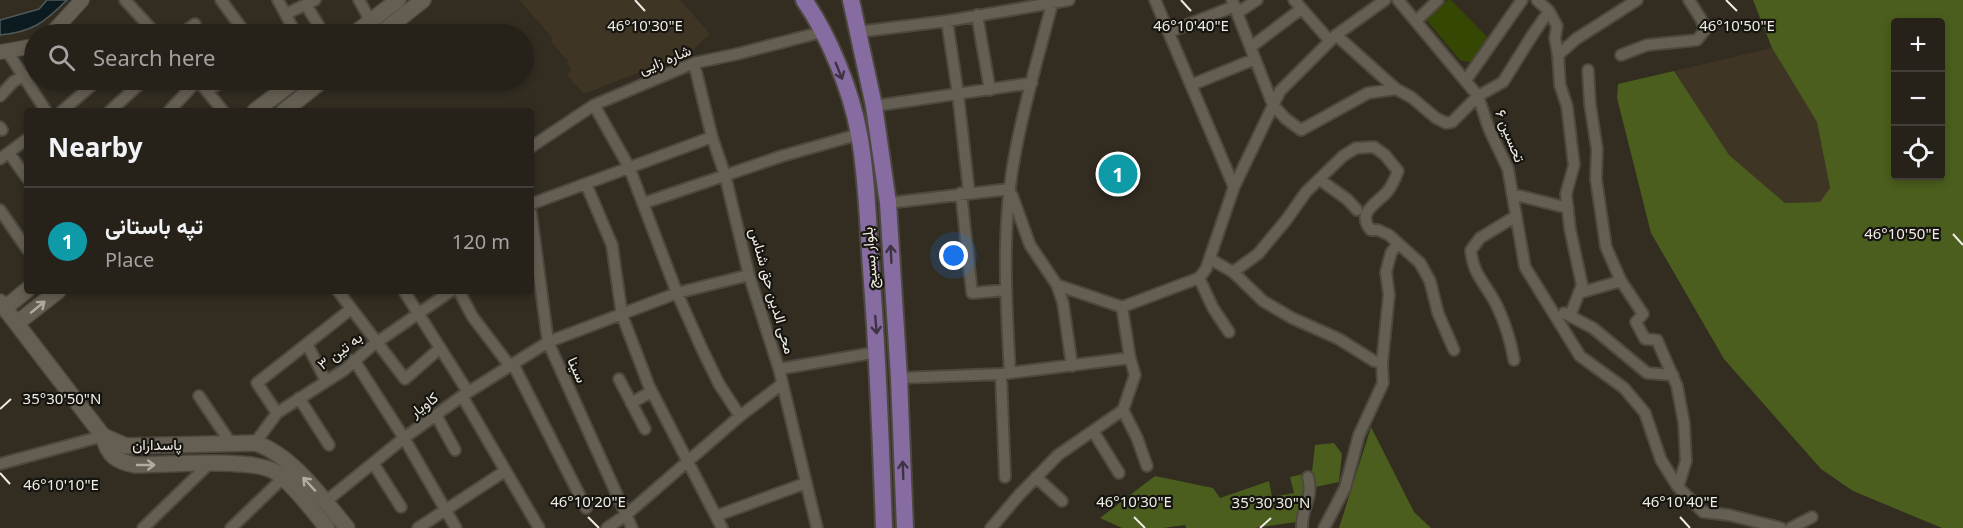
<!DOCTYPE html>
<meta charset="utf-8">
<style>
:root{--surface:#262119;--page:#322e26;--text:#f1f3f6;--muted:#a4a3a2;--line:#423e38;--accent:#cbba39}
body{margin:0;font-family:"Noto Sans",Vazirmatn,sans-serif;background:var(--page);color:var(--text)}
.controls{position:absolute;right:18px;top:18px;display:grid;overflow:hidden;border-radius:6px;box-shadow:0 3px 9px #0003}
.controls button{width:54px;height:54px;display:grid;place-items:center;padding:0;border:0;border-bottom:2px solid var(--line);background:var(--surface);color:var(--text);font:30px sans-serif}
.you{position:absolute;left:954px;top:256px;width:21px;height:21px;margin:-15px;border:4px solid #fff;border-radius:50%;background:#1a73e8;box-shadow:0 0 0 9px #1a73e833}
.badge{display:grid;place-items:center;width:39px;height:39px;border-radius:50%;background:var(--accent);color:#fff;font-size:20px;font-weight:700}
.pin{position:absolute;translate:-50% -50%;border:3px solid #fff;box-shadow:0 2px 6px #0006}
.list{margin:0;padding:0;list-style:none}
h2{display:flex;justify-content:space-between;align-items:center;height:78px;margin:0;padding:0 24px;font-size:26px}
h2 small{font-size:20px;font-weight:400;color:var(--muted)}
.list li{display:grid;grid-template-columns:39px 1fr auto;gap:18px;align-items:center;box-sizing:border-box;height:108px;padding:0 24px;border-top:2px solid var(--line)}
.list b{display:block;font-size:22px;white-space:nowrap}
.list p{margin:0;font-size:20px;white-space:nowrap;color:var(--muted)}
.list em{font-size:20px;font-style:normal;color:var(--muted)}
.icon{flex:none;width:33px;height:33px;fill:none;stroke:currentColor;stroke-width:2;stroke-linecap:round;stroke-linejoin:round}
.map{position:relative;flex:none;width:1963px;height:528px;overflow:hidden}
.search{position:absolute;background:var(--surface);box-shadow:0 3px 9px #0003;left:24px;top:24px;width:510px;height:66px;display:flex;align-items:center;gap:15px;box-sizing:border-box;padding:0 21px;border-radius:33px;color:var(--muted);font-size:22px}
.panel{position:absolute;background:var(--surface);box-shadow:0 3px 9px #0003;left:24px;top:108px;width:510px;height:186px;border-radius:6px}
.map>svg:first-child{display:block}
.built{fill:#3f3525}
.green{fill:#364704}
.forest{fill:#4b5e1d;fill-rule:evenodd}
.water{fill:#0b1b1f;stroke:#50595a;stroke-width:1.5}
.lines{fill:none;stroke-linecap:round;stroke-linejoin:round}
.minor-casing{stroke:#4d483e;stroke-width:14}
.tertiary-casing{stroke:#4d483e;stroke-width:16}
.secondary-casing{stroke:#4d483e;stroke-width:18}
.primary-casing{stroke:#4d483e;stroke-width:20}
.minor{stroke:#655e52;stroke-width:10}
.tertiary{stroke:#655e52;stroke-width:14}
.secondary{stroke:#655e52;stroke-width:15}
.primary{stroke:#876ca2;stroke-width:16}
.oneway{stroke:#3e3343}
.oneway2{stroke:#b1aca2}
.ticks{fill:none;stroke:#f0ebe4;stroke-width:2}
.labels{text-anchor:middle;stroke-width:4.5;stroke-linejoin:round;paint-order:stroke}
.street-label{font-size:15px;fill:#f0ebe4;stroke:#171510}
.ticks-label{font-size:15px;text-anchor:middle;fill:#f0ebe4;stroke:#171510;stroke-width:4.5;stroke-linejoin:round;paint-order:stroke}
</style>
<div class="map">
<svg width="1963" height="528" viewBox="0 0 1963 528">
<rect width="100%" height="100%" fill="#322c21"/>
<!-- built -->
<path class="built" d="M 519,0 L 680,0 L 710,34 L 691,52 L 584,94 L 567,75 L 572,70 L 567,63 L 568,61 L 552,43 L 552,37 Z
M 1772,48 L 1817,122 L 1830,188 L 1820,202 L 1785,203 L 1729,155 L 1674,71 Z"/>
<!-- green -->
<path class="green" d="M 1448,0 L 1451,0 L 1490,40 L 1470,62 L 1460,60 L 1425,18 Z"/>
<!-- forest -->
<path class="forest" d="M 1753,0 L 1963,0 L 1963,528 L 1942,528 L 1853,491 L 1821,469 L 1724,359 L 1651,233 L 1617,98 L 1618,84 L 1674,71 L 1729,155 L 1785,203 L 1820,202 L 1830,188 L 1817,122 L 1772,48 ZM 1896,22 L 1940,22 L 1940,176 L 1896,176 Z
M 1371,427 L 1414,512 L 1431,528 L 1339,528 Z
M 1334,443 L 1342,454 L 1339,482 L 1306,489 L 1296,522 L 1254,528 L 1186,528 L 1185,525 L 1163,528 L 1122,528 L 1100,518 L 1155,476 L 1213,488 L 1220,498 L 1269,481 L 1272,497 L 1294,493 L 1290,477 L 1312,472 L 1315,445 Z"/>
<!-- water -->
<path class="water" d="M 47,0 L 67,0 C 44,23 32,32 0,35 L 0,20 L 39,9 Z"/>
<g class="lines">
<!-- minor casing -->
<g class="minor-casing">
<path id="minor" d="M 125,0 L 156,34
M 221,0 L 246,34
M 278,0 L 296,34
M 359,0 L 371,22
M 1155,0 L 1234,187
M 1232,0 L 1273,105 L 1286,119 L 1301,130 L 1368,93 L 1396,89
M 1294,0 L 1330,41
M 1398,0 L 1478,96 L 1489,129 L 1508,169 L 1525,267 L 1580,356 L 1624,388 L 1645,413 L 1661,460 L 1678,487
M 1537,0 L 1549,11 L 1557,26 L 1555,38 L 1558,55 L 1560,85 L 1567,106 L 1574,165 L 1566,194 L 1570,229 L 1582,285 L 1570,316
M 306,5 L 324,34
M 1237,13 L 1257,0
M 286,14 L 315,0
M 977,15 L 990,90
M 1417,20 L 1438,0
M 947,21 L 958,94 L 969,192
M 857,32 L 947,21 L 1069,0
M 1169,32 L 1235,6
M 181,34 L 195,24
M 1336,35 L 1396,89 L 1411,97 L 1436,118 L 1446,123 L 1452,122 L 1478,96 L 1503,82 L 1533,34 L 1549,11
M 1251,47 L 1301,9
M 7,51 L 46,111
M 1558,55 L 1576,39 L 1637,0
M 1621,55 L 1647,45 L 1697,40 L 1705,30 L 1701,19 L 1689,0
M 694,63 L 712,137 L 725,175 L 749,275 L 779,369 L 817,528
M 1588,70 L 1590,104 L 1597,149 L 1596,179 L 1606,247 L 1621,281 L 1643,314 L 1636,322 L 1645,339 L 1657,340 L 1677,386 L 1684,423 L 1686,461 L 1678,487 L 1703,512 L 1729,515 L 1781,528
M 198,80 L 223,111
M 1466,80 L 1522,0
M 1191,85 L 1255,59
M 208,90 L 225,80
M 0,96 L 13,82 L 24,75
M 594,105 L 629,167 L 677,293 L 702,349 L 719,384 L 740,416
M 874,106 L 1032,83
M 62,111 L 98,80
M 110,111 L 144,80
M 169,111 L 198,80
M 0,127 L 2,130
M 531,147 L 594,105 L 694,63 L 737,54 L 822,32
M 9,153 L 27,178
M 0,159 L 27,139
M 1319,179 L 1348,200 L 1357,210
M 586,184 L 612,245 L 622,315 L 649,386 L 722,528
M 961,193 L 972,293 L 1006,290
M 1512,194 L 1568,208
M 1012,195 L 1030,245 L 1057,285 L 1063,303 L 1072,366
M 644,203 L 782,156 L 860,134
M 888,203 L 1010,189
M 531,204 L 712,137
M 0,210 L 27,249
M 531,213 L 548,342 L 632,528
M 1210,259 L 1233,272 L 1263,301 L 1292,318 L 1339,339 L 1374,361 L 1382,363
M 1233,272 L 1258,254 L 1287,219 L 1306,192 L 1343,156 L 1356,148 L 1374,147 L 1385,155 L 1398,171 C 1395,179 1392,186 1387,192 C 1376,204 1356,213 1371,230 L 1378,230 L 1389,235 L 1420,263 L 1430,281 L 1438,313 L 1454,350
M 1199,278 L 1213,308 L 1229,332
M 1057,285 L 1122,307 L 1199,278 L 1206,269 L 1234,187 L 1280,91 L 1336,35 L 1385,0
M 338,291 L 405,379 L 439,349
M 404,291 L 468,392
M 459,291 L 472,316 L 510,366
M 1579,293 L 1621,281
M 1564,313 L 1593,328 L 1647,373 L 1673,375
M 307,344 L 326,381
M 354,360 L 404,438 L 456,528
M 1514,360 C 1511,342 1505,323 1497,306 C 1487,285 1472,274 1471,250 L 1480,238 L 1516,216
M 513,364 L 586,508
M 779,369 L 878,352
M 1010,373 C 1006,300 1001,226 1015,154 C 1024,104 1039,54 1052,4
M 1001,374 L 1005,477
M 899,378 L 1001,374 L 1130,358
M 619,379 L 645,429
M 199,396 L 232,445
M 462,396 L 539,528
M 299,398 L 329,445
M 631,403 L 651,392
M 1123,410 L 1137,438 L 1147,466
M 277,413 L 257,383 L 351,309
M 436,415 L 455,450
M 1093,431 L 1119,473
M 255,443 L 277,413 L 344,370 L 373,345 L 451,291
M 373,463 L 401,507
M 0,464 L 103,436
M 1036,477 L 1062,501
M 325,502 L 404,438 L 462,396 L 548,342 L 677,293 L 749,275
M 716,516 L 806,483
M 143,528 L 209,464
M 231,528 L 283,478
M 418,528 L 505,471
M 607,528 L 626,515 L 740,416 L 782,384
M 991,528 L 1019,495 L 1058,455 L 1123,410 L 1135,375 L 1130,358 L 1122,307
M 1302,528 C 1301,508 1314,498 1308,477
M 1324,528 L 1345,488 L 1359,435 L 1383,383 L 1382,363 L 1389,295 L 1386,272 L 1391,253 L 1398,243
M 1791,528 L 1812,517"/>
</g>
<!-- tertiary casing -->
<g class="tertiary-casing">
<path id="tertiary" d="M 51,34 L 82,0
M 0,52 L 34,46"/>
</g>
<!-- secondary casing -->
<g class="secondary-casing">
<path id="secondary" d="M 354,34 L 398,0
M 380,34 L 423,0
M 255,111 L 296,80
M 284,111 L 323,80
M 0,302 L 103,436 L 126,446 L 255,443 C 291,454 323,499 347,528
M 5,308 L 27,290
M 17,323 L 58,291
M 103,436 C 108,456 117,462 136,465 C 166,465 256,457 277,473 C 294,485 314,512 327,528"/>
</g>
<!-- primary casing -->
<g class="primary-casing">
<path id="primary" d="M 804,0 C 829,36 851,90 859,134 C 867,176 868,226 871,269 C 878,356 881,442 884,528
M 851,0 L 874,106 L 888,203 L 899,378 L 905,528"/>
</g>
<!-- minor -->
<use href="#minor" class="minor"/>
<!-- tertiary -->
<use href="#tertiary" class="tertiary"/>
<!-- secondary -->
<use href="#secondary" class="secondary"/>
<!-- primary -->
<use href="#primary" class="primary"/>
</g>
<!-- one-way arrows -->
<defs><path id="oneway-shaft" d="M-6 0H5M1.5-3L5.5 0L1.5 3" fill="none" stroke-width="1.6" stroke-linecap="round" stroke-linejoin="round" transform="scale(1.5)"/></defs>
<g class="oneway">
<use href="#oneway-shaft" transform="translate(839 71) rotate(68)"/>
<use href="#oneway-shaft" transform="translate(891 254) rotate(-93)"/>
<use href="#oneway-shaft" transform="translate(876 325) rotate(85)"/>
<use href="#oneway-shaft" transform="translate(903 470) rotate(-92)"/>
</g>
<g class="oneway2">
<use href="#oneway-shaft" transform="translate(38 307) rotate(-39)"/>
<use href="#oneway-shaft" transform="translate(146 465)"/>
<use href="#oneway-shaft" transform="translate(309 484) rotate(-133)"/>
</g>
<!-- ticks -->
<path class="ticks" d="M 635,0 L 645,11M 1181,0 L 1191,11M 1726,0 L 1737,11M 1953,234 L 1963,245M 0,409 L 11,399M 0,473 L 10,484M 588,517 L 599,528M 1134,517 L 1145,528M 1680,517 L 1690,528M 1260,528 L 1271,518"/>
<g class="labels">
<!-- street labels -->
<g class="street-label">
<text transform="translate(665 60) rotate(-22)" y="5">شاره زایی</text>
<text transform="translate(1510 136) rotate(68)" y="5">تحسین ۶</text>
<text transform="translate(870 258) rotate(-95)" y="5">بلوار بسیج</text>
<text transform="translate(772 291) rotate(74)" y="5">محی الدین حق شناس</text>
<text transform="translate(340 351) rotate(-37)" y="5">به تین ۳</text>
<text transform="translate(577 370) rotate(66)" y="5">سینا</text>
<text transform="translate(424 405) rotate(-36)" y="5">کاویار</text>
<text x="157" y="450">پاسداران</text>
</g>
</g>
<g class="ticks-label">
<text x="645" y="31">46°10'30"E</text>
<text x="1191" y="31">46°10'40"E</text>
<text x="1737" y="31">46°10'50"E</text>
<text x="1902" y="239">46°10'50"E</text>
<text x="62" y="404">35°30'50"N</text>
<text x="61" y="490">46°10'10"E</text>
<text x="588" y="507">46°10'20"E</text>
<text x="1134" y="507">46°10'30"E</text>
<text x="1680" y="507">46°10'40"E</text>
<text x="1271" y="508">35°30'30"N</text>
</g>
</svg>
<div class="controls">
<button>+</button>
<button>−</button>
<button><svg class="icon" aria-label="locate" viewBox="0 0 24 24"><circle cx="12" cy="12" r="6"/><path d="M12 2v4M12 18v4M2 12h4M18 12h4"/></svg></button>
</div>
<div class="you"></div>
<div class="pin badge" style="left:1118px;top:174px;background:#0f9aa8">1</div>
<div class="search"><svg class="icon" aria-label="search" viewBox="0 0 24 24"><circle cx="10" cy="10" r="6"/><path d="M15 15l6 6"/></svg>Search here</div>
<section class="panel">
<h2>Nearby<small></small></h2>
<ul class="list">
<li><span class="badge" style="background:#0f9aa8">1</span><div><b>تپه باستانی</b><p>Place</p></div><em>120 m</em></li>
</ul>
</section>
</div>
